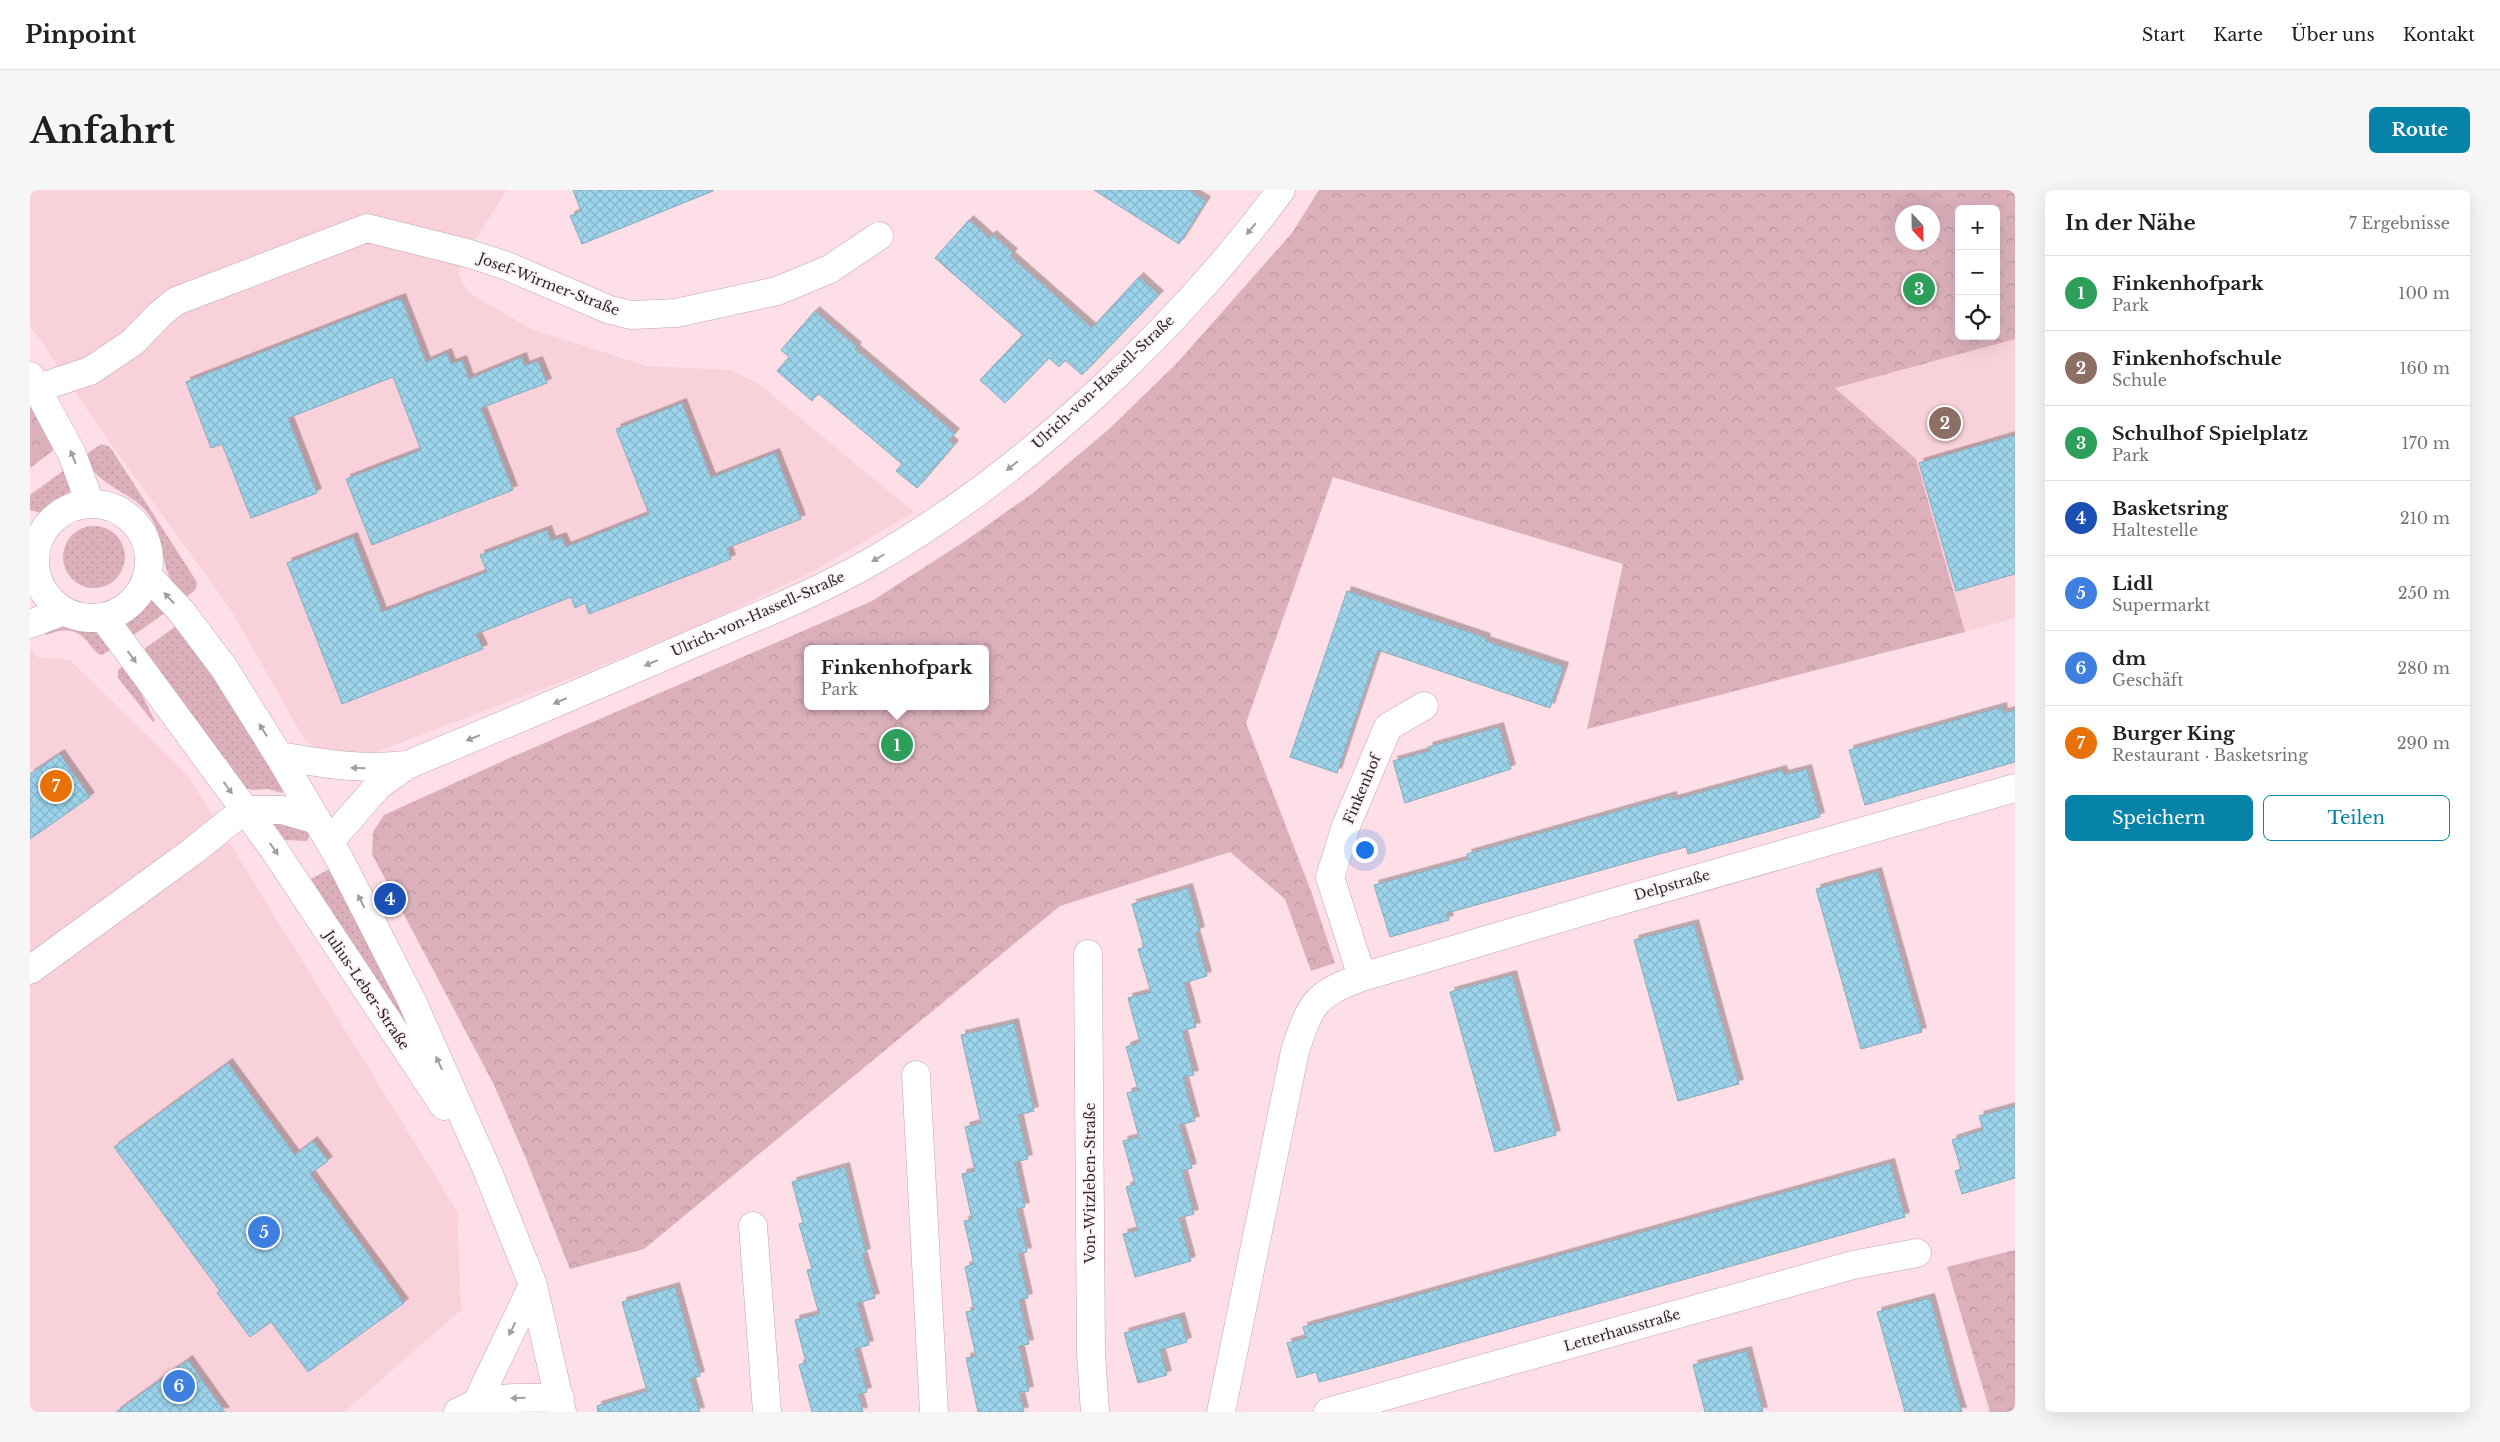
<!DOCTYPE html>
<html lang="de">
<meta charset="utf-8">
<style>
:root{--surface:#fff;--page:#f6f6f6;--text:#202124;--muted:#757577;--line:#e0e0e0;--accent:#0783a8}
body{margin:0;font-family:"Libre Baskerville",serif;background:var(--page);color:var(--text)}
.controls{position:absolute;right:15px;top:15px;display:grid;overflow:hidden;border-radius:8px;box-shadow:0 5px 20px #0002}
.controls button{width:45px;height:45px;display:grid;place-items:center;padding:0;border:0;border-bottom:1px solid var(--line);background:var(--surface);color:var(--text);font:25px sans-serif}
.compass{position:absolute;left:1865px;top:15px;width:45px;height:45px;border-radius:50%;background:var(--surface);box-shadow:0 5px 20px #0002;rotate:158deg}
.you{position:absolute;left:1334px;top:659px;width:18px;height:18px;margin:-12px;border:4px solid #fff;border-radius:50%;background:#1a73e8;box-shadow:0 0 0 8px #1a73e833}
.badge{display:grid;place-items:center;width:32px;height:32px;border-radius:50%;background:var(--accent);color:#fff;font-size:16px;font-weight:700}
.pin{position:absolute;translate:-50% -50%;border:2px solid #fff;box-shadow:0 1px 5px #0006}
.popup{position:absolute;left:774px;top:455px;width:185px;height:65px;box-sizing:border-box;display:grid;place-content:center;border-radius:8px;background:var(--surface);filter:drop-shadow(0 1px 4px #0005);font-size:16px;white-space:nowrap;color:var(--muted)}
.popup b{font-size:19px;color:var(--text)}
.popup::after{content:'';position:absolute;left:50%;top:100%;margin-left:-10px;border:10px solid transparent;border-top-color:var(--surface)}
.list{margin:0;padding:0;list-style:none}
h2{display:flex;justify-content:space-between;align-items:center;height:65px;margin:0;padding:0 20px;font-size:21px}
h2 small{font-size:16px;font-weight:400;color:var(--muted)}
.list li{display:grid;grid-template-columns:32px 1fr auto;gap:15px;align-items:center;box-sizing:border-box;height:75px;padding:0 20px;border-top:1px solid var(--line)}
.list b{display:block;font-size:19px;white-space:nowrap}
.list p{margin:0;font-size:16px;white-space:nowrap;color:var(--muted)}
.list em{font-size:16px;font-style:normal;color:var(--muted)}
.actions{display:flex;gap:10px;padding:15px 20px}
.actions a{flex:1;padding:11px 0;border:1px solid var(--accent);border-radius:8px;text-align:center;font-size:18px;color:var(--accent)}
.actions .main{background:var(--accent);color:#fff}
.icon{flex:none;width:28px;height:28px;fill:none;stroke:currentColor;stroke-width:2;stroke-linecap:round;stroke-linejoin:round}
.map{position:relative;flex:none;width:1985px;height:1222px;overflow:hidden;border-radius:8px}
header{display:flex;align-items:center;gap:30px;box-sizing:border-box;height:70px;padding:0 25px;background:var(--surface);border-bottom:1px solid var(--line)}
header strong{font-size:24px}
nav{display:flex;gap:28px;margin-inline-start:auto;font-size:18px}
.intro{display:flex;align-items:center;justify-content:space-between;box-sizing:border-box;height:120px;padding:0 30px}
h1{margin:0;font-size:35px}
.button{padding:12px 22px;border-radius:8px;background:var(--accent);color:#fff;font-size:18px;font-weight:700}
main{display:flex;gap:30px;padding:0 30px}
aside{flex:1;background:var(--surface);border-radius:8px;box-shadow:0 5px 20px #0002}
.map>svg:first-child{display:block}
.built{fill:#f9d1db}
.grass{fill:url(#grass-dots)}
.forest{fill:url(#forest-crowns);fill-rule:evenodd}
.building{fill:url(#building-cross-hatch);stroke:#8daab7;filter:url(#shadow)}
.lines{fill:none;stroke-linecap:round;stroke-linejoin:round}
.minor-casing{stroke:#c2a4ab;stroke-width:29}
.tertiary-casing{stroke:#c2a4ab;stroke-width:29}
.minor{stroke:#fff;stroke-width:28}
.tertiary{stroke:#fff;stroke-width:28}
.oneway{fill:#a29d9f}
.labels{text-anchor:middle;stroke-width:4;stroke-linejoin:round;paint-order:stroke}
.street-label{font-size:14px;fill:#312629;stroke:#fbf4f6}
</style>
<header>
<strong>Pinpoint</strong>
<nav><a>Start</a><a>Karte</a><a>Über uns</a><a>Kontakt</a></nav>
</header>
<div class="intro"><h1>Anfahrt</h1><a class="button">Route</a></div>
<main>
<div class="map">
<svg width="1985" height="1222" viewBox="0 0 1985 1222">
<defs>
<pattern id="grass-dots" width="8" height="8" patternUnits="userSpaceOnUse" patternTransform="scale(1.25)"><rect width="8" height="8" fill="#dbb0bb"/><path d="M2 2h.1M6 6h.1" fill="none" stroke="#bc97a1" stroke-width="1.8" stroke-linecap="round"/></pattern>
<pattern id="forest-crowns" width="20" height="18" patternUnits="userSpaceOnUse" patternTransform="scale(1.25)"><rect width="20" height="18" fill="#dbb0bb"/><path d="M2 6a3 3 0 1 1 6 0M12 15a3 3 0 1 1 6 0" fill="none" stroke="#bc97a1"/></pattern>
<pattern id="building-cross-hatch" width="8" height="8" patternUnits="userSpaceOnUse" patternTransform="scale(1.25)"><rect width="8" height="8" fill="#9cd4ec"/><path d="M0 0l8 8M0 8l8-8" fill="none" stroke="#87b6ca"/></pattern>
<filter id="shadow"><feDropShadow dx="4.5" dy="-4.5" stdDeviation="0" flood-color="#0004"/></filter>
</defs>
<rect width="100%" height="100%" fill="#ffdfe7"/>
<!-- built -->
<path class="built" d="M 0,0 L 477,0 L 437,63 L 428,84 L 438,102 L 501,139 L 617,176 L 701,180 L 729,194 L 884,322 L 784,381 L 673,434 L 547,486 L 338,565 L 289,562 L 274,549 L 201,420 L 73,243 L 0,135 Z
M 1985,10 L 1985,428 L 1935,442 L 1886,269 L 1805,198 L 1872,52 L 1902,52 L 1929,146 L 1966,146 L 1966,19 Z
M 0,458 L 7,467 L 40,470 L 158,586 L 427,1021 L 431,1120 L 314,1222 L 0,1222 Z"/>
<!-- grass -->
<path class="grass" d="M 71,254 L 78,256 L 82,260 L 167,392 L 166,399 L 154,409 C 149,402 143,394 139,386 C 131,367 133,346 121,328 C 104,300 69,300 54,266 Z
M 37,278 L 40,302 L 22,311 L 11,323 L 0,320 L 0,305 Z
M33 367a31 31 0 1 1 62 0a31 31 0 1 1-62 0Z
M 120,405 L 139,420 L 101,447 L 93,430 L 110,419 Z
M 41,431 L 59,437 L 85,458 L 71,465 C 64,462 61,456 57,451 C 45,437 31,439 16,445 L 9,441 Z
M 150,433 L 172,462 L 253,600 L 251,603 L 238,599 L 222,600 L 216,598 L 110,462 Z
M 96,473 L 125,531 L 123,532 L 88,488 L 88,480 Z
M 263,629 L 280,643 L 277,651 L 255,650 L 242,631 Z
M 301,678 L 389,839 L 380,843 L 281,689 Z"/>
<!-- forest -->
<path class="forest" d="M 1289,0 L 1985,0 L 1985,149 L 1805,198 L 1886,269 L 1935,442 L 1557,539 L 1593,374 L 1303,287 L 1216,533 L 1281,701 L 1305,773 L 1281,781 L 1255,709 L 1200,662 L 1030,716 L 614,1059 L 540,1079 L 497,971 L 464,895 L 342,664 L 343,642 L 354,625 L 473,571 L 842,411 L 935,351 L 1003,303 L 1079,239 L 1147,173 L 1262,43 ZM 1929,19 L 1966,19 L 1966,146 L 1929,146 ZM 1872,22 L 1902,22 L 1902,52 L 1872,52 ZM 778,459 L 956,459 L 956,516 L 778,516 Z
M 0,212 L 25,259 L 0,278 Z
M 1985,1060 L 1985,1222 L 1960,1222 L 1917,1077 Z"/>
<!-- building -->
<path class="building" d="M 543,0 L 683,0 L 683,1 L 552,54 L 540,26 L 551,21 Z
M 1064,0 L 1158,0 L 1176,11 L 1149,54 Z
M 939,30 L 959,48 L 962,45 L 983,63 L 980,66 L 1062,138 L 1109,87 L 1129,105 L 1052,185 L 1035,170 L 1029,177 L 1019,168 L 975,213 L 950,190 L 993,145 L 905,68 Z
M 371,108 L 396,172 L 417,163 L 421,174 L 432,170 L 439,189 L 492,167 L 495,176 L 508,171 L 517,193 L 451,218 L 483,300 L 342,355 L 316,289 L 391,260 L 363,187 L 258,228 L 287,303 L 221,328 L 192,254 L 181,258 L 156,192 Z
M 785,121 L 827,157 L 825,159 L 925,243 L 919,250 L 924,255 L 887,298 L 866,281 L 872,274 L 788,203 L 782,211 L 747,181 L 759,167 L 751,160 Z
M 652,213 L 681,288 L 745,263 L 771,329 L 697,358 L 701,369 L 559,424 L 555,413 L 545,418 L 541,407 L 446,444 L 453,459 L 312,514 L 257,373 L 323,347 L 352,422 L 457,382 L 450,365 L 517,340 L 521,351 L 532,347 L 536,357 L 619,324 L 586,239 Z
M 1985,245 L 1985,384 L 1926,401 L 1889,273 Z
M 1317,401 L 1456,448 L 1455,451 L 1534,477 L 1520,518 L 1348,460 L 1307,583 L 1260,567 Z
M 1972,517 L 1973,523 L 1985,520 L 1985,572 L 1835,615 L 1819,560 Z
M 1469,537 L 1481,579 L 1375,613 L 1363,571 L 1399,561 L 1398,557 Z
M 30,564 L 60,607 L 0,649 L 0,584 Z
M 1777,579 L 1790,627 L 1658,664 L 1656,657 L 1626,665 L 1417,723 L 1419,730 L 1360,747 L 1344,695 L 1439,669 L 1437,664 L 1642,606 L 1643,610 L 1752,580 L 1754,585 Z
M 1847,682 L 1892,842 L 1831,859 L 1786,699 Z
M 1158,698 L 1170,741 L 1165,743 L 1177,786 L 1154,793 L 1166,837 L 1152,841 L 1164,885 L 1153,887 L 1165,931 L 1149,935 L 1162,978 L 1152,981 L 1164,1024 L 1149,1028 L 1161,1071 L 1105,1087 L 1093,1044 L 1108,1040 L 1096,997 L 1105,994 L 1093,951 L 1109,947 L 1097,903 L 1108,900 L 1096,857 L 1110,852 L 1098,808 L 1121,802 L 1108,759 L 1114,757 L 1102,714 Z
M 1664,734 L 1709,894 L 1648,911 L 1604,750 Z
M 1482,785 L 1526,945 L 1465,962 L 1420,802 Z
M 984,833 L 1004,921 L 988,925 L 998,969 L 985,972 L 995,1017 L 987,1019 L 997,1062 L 988,1064 L 998,1108 L 989,1110 L 999,1154 L 989,1156 L 999,1201 L 989,1202 L 994,1222 L 948,1222 L 936,1168 L 946,1166 L 936,1122 L 944,1120 L 935,1077 L 944,1074 L 934,1031 L 942,1029 L 932,984 L 945,981 L 935,937 L 951,933 L 931,845 Z
M 198,873 L 265,965 L 283,951 L 298,971 L 280,984 L 374,1113 L 278,1182 L 241,1132 L 220,1147 L 187,1103 L 190,1101 L 84,957 Z
M 1985,916 L 1985,988 L 1932,1004 L 1925,981 L 1931,979 L 1922,950 L 1953,940 L 1949,926 Z
M 1860,973 L 1875,1027 L 1320,1184 L 1289,1192 L 1286,1182 L 1267,1188 L 1257,1153 L 1276,1148 L 1273,1137 Z
M 815,977 L 836,1063 L 832,1064 L 845,1108 L 827,1113 L 839,1155 L 825,1159 L 837,1202 L 828,1204 L 833,1222 L 782,1222 L 769,1175 L 776,1172 L 765,1130 L 789,1124 L 777,1080 L 782,1079 L 769,1034 L 773,1033 L 762,992 Z
M 645,1097 L 670,1186 L 660,1189 L 670,1222 L 568,1222 L 567,1216 L 617,1201 L 592,1112 Z
M 1900,1108 L 1925,1199 L 1932,1222 L 1875,1222 L 1847,1122 Z
M 1150,1127 L 1157,1152 L 1130,1160 L 1137,1185 L 1108,1193 L 1094,1143 Z
M 1717,1161 L 1733,1222 L 1675,1222 L 1663,1175 Z
M 158,1170 L 195,1222 L 86,1222 Z"/>
<g class="lines">
<!-- minor casing -->
<g class="minor-casing">
<path id="minor" d="M 8,198 L 60,181 L 103,152 L 130,124 L 146,111 L 337,38 L 437,63 L 477,76 L 580,120 L 601,125 L 646,123 L 747,101 L 800,79 L 849,46
M 0,380 L 4,373
M 0,434 L 34,421
M 300,651 L 348,596 L 377,575
M 1058,764 L 1061,1164 L 1065,1222
M 0,780 L 163,661 L 214,620 L 252,620 L 287,630
M 1332,787 L 1300,687 L 1316,636 L 1358,537 L 1394,516
M 886,885 L 904,1222
M 723,1036 L 737,1222
M 1191,1222 L 1265,861 C 1281,813 1284,805 1332,787 L 1575,715 L 1985,598
M 1298,1222 L 1823,1075 L 1887,1063"/>
</g>
<!-- tertiary casing -->
<g class="tertiary-casing">
<path id="tertiary" d="M 0,186 L 42,264 L 60,313
M5 371a57 57 0 1 1 114 0a57 57 0 1 1-114 0Z
M 118,386 L 151,421 L 194,478 L 249,566 L 309,668 L 381,809 L 458,982 L 503,1095 L 532,1222
M 73,427 L 243,658 L 414,916
M 249,566 C 296,574 330,580 377,575 C 474,535 571,494 667,452 C 728,426 789,402 846,369 C 996,282 1148,139 1251,0
M 447,1212 L 503,1095
M 428,1222 C 461,1204 493,1208 530,1208"/>
</g>
<!-- minor -->
<use href="#minor" class="minor"/>
<!-- tertiary -->
<use href="#tertiary" class="tertiary"/>
</g>
<!-- one-way arrows -->
<defs><path id="oneway-solid" d="M-6-.8H1V-3.2L6.5 0L1 3.2V.8H-6Z" transform="scale(1.25)"/></defs>
<g class="oneway">
<use href="#oneway-solid" transform="translate(1221 39) rotate(130)"/>
<use href="#oneway-solid" transform="translate(43 267) rotate(-112)"/>
<use href="#oneway-solid" transform="translate(982 276) rotate(141)"/>
<use href="#oneway-solid" transform="translate(848 368) rotate(150)"/>
<use href="#oneway-solid" transform="translate(139 408) rotate(-133)"/>
<use href="#oneway-solid" transform="translate(102 467) rotate(54)"/>
<use href="#oneway-solid" transform="translate(621 473) rotate(157)"/>
<use href="#oneway-solid" transform="translate(530 511) rotate(157)"/>
<use href="#oneway-solid" transform="translate(233 540) rotate(-122)"/>
<use href="#oneway-solid" transform="translate(443 548) rotate(158)"/>
<use href="#oneway-solid" transform="translate(328 578) rotate(-178)"/>
<use href="#oneway-solid" transform="translate(198 598) rotate(54)"/>
<use href="#oneway-solid" transform="translate(244 659) rotate(55)"/>
<use href="#oneway-solid" transform="translate(331 711) rotate(-117)"/>
<use href="#oneway-solid" transform="translate(409 873) rotate(-114)"/>
<use href="#oneway-solid" transform="translate(482 1139) rotate(116)"/>
<use href="#oneway-solid" transform="translate(488 1208) rotate(179)"/>
</g>
<g class="labels">
<!-- street labels -->
<g class="street-label">
<text transform="translate(519 94) rotate(21)" y="5">Josef-Wirmer-Straße</text>
<text transform="translate(1073 192) rotate(-43)" y="5">Ulrich-von-Hassell-Straße</text>
<text transform="translate(728 424) rotate(-24)" y="5">Ulrich-von-Hassell-Straße</text>
<text transform="translate(1332 599) rotate(-67)" y="5">Finkenhof</text>
<text transform="translate(1642 695) rotate(-16)" y="5">Delpstraße</text>
<text transform="translate(337 800) rotate(56)" y="5">Julius-Leber-Straße</text>
<text transform="translate(1060 993) rotate(-90)" y="5">Von-Witzleben-Straße</text>
<text transform="translate(1592 1140) rotate(-16)" y="5">Letterhausstraße</text>
</g>
</g>
</svg>
<div class="controls">
<button>+</button>
<button>−</button>
<button><svg class="icon" aria-label="locate" viewBox="0 0 24 24"><circle cx="12" cy="12" r="6"/><path d="M12 2v4M12 18v4M2 12h4M18 12h4"/></svg></button>
</div>
<svg class="compass" viewBox="-18 -18 36 36"><path d="M0-13l5 13h-10z" fill="#e53935"/><path d="M0 13l5-13h-10z" fill="#757577"/></svg>
<div class="you"></div>
<div class="pin badge" style="left:867px;top:555px;background:#2e9e5b">1</div>
<div class="popup"><b>Finkenhofpark</b>Park</div>
<div class="pin badge" style="left:1915px;top:233px;background:#8d6e63">2</div>
<div class="pin badge" style="left:1889px;top:99px;background:#2e9e5b">3</div>
<div class="pin badge" style="left:360px;top:709px;background:#1a4fb4">4</div>
<div class="pin badge" style="left:234px;top:1042px;background:#3f7fe0">5</div>
<div class="pin badge" style="left:149px;top:1196px;background:#3f7fe0">6</div>
<div class="pin badge" style="left:26px;top:596px;background:#e8710a">7</div>
</div>
<aside>
<h2>In der Nähe<small>7 Ergebnisse</small></h2>
<ul class="list">
<li><span class="badge" style="background:#2e9e5b">1</span><div><b>Finkenhofpark</b><p>Park</p></div><em>100 m</em></li>
<li><span class="badge" style="background:#8d6e63">2</span><div><b>Finkenhofschule</b><p>Schule</p></div><em>160 m</em></li>
<li><span class="badge" style="background:#2e9e5b">3</span><div><b>Schulhof Spielplatz</b><p>Park</p></div><em>170 m</em></li>
<li><span class="badge" style="background:#1a4fb4">4</span><div><b>Basketsring</b><p>Haltestelle</p></div><em>210 m</em></li>
<li><span class="badge" style="background:#3f7fe0">5</span><div><b>Lidl</b><p>Supermarkt</p></div><em>250 m</em></li>
<li><span class="badge" style="background:#3f7fe0">6</span><div><b>dm</b><p>Geschäft</p></div><em>280 m</em></li>
<li><span class="badge" style="background:#e8710a">7</span><div><b>Burger King</b><p>Restaurant · Basketsring</p></div><em>290 m</em></li>
</ul>
<div class="actions"><a class="main">Speichern</a><a>Teilen</a></div>
</aside>
</main>
